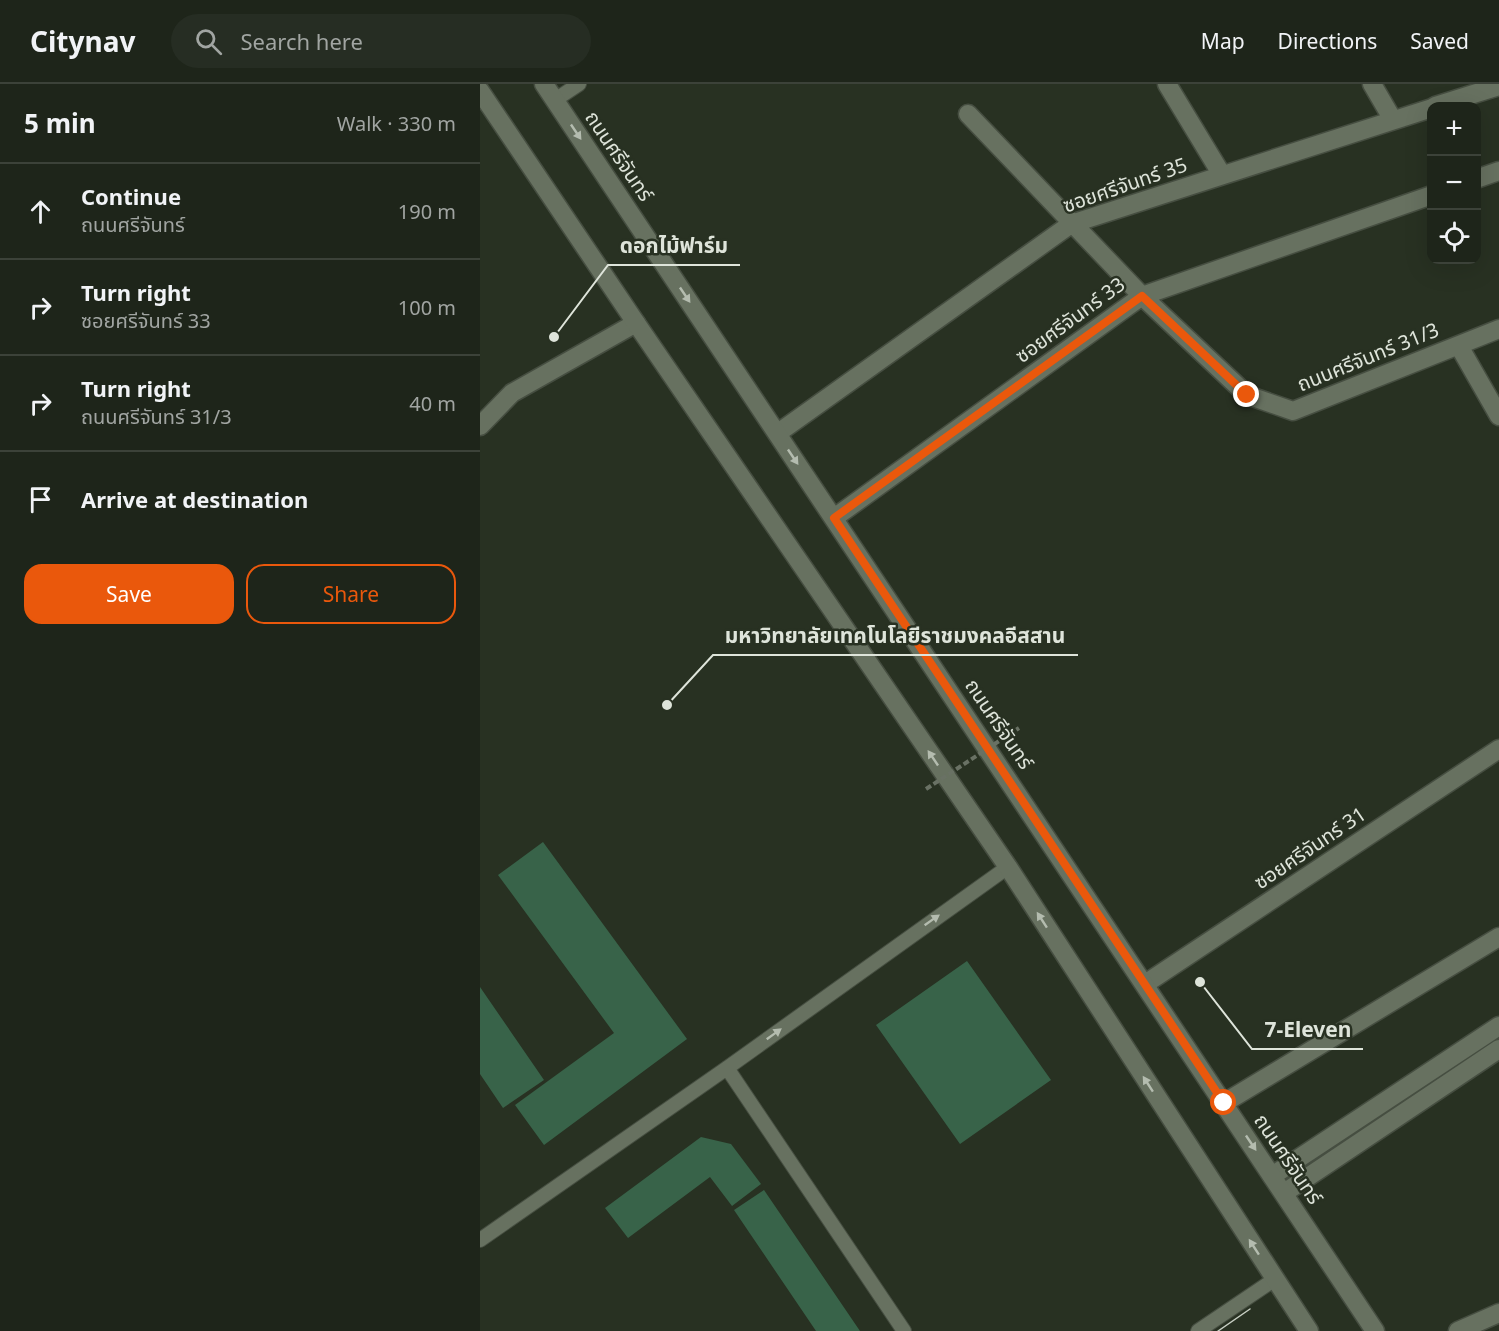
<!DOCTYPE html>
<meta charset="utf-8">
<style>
:root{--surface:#1e251a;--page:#262d23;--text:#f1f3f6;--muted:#a1a5a2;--line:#3c4239;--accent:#ea580c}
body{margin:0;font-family:"Noto Sans","Noto Sans Thai",sans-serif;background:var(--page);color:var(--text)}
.controls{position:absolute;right:18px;top:18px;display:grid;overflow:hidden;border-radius:12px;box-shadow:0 6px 24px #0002}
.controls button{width:54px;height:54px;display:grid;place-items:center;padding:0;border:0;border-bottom:2px solid var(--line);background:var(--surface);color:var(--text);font:30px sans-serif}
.stop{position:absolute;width:18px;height:18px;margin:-14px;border:4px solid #ea580c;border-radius:50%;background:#fff}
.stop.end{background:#ea580c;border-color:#fff;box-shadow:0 2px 6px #0008}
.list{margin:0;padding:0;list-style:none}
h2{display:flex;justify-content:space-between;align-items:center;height:78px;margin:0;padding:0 24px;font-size:26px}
h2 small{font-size:20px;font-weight:400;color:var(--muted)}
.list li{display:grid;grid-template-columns:39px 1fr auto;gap:18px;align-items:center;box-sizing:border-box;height:96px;padding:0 24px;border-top:2px solid var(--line)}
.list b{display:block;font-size:22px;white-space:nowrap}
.list p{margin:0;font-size:20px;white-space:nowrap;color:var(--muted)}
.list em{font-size:20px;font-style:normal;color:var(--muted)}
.actions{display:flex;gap:12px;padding:18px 24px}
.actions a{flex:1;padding:14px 0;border:2px solid var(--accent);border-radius:18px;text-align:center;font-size:21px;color:var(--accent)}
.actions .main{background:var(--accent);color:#fff}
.icon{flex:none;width:33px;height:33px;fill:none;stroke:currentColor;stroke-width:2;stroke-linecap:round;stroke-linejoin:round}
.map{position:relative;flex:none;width:1019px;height:1247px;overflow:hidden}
header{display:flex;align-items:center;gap:36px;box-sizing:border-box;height:84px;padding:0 30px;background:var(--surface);border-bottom:2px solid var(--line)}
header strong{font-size:28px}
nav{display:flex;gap:33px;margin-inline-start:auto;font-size:21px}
.search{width:420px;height:54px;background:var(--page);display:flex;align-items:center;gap:15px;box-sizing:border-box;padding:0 21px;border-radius:33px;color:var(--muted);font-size:22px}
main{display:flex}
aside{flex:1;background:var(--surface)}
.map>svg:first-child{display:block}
.building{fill:#386349}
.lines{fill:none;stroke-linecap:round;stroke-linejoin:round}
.lane-casing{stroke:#464e41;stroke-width:16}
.street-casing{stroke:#464e41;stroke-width:21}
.secondary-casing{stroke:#464e41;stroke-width:21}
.lane{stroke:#677160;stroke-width:14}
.street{stroke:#677160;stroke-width:18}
.secondary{stroke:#677160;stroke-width:18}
.tram{stroke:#c8cfc4;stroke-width:1.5}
.path-bridge{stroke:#697164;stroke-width:4;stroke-dasharray:6 3;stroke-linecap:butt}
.oneway{fill:#b4bcaf}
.route{stroke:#ea580c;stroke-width:8}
.labels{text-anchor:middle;stroke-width:5;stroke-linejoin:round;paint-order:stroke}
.street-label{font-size:20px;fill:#dee4da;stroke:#283122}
.leader{fill:none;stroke:#dee4da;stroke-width:2}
.callout-dot{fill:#dee4da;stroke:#283122;stroke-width:2}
.callout-label{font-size:21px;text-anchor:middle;font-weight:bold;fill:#dee4da;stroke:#283122;stroke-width:5;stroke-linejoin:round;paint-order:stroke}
</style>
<header>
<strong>Citynav</strong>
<div class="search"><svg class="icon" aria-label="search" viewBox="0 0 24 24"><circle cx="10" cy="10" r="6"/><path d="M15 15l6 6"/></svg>Search here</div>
<nav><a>Map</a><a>Directions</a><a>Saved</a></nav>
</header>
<main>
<aside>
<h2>5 min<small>Walk · 330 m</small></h2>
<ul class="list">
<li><svg class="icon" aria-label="ahead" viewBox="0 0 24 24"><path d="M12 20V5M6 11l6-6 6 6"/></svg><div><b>Continue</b><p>ถนนศรีจันทร์</p></div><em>190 m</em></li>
<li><svg class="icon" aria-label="right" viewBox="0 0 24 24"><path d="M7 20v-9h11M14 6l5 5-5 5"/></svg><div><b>Turn right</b><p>ซอยศรีจันทร์ 33</p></div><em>100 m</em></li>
<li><svg class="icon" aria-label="right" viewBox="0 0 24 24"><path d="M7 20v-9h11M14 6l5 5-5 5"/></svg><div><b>Turn right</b><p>ถนนศรีจันทร์ 31/3</p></div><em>40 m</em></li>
<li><svg class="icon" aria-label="arrive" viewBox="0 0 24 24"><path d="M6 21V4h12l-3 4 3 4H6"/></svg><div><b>Arrive at destination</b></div></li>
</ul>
<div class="actions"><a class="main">Save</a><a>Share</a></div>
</aside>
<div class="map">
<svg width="1019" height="1247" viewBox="0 0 1019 1247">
<rect width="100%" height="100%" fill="#283122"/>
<!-- building -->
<path class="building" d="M 63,758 L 207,955 L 64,1061 L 35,1021 L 134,949 L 18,791 Z
M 487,877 L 571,996 L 480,1060 L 396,941 Z
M 0,903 L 64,996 L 23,1024 L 0,990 Z
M 221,1053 L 251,1060 L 281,1100 L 252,1122 L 230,1093 L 148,1154 L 125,1124 Z
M 284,1106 L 380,1247 L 336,1247 L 254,1126 Z"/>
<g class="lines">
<!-- lane casing -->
<g class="lane-casing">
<path id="lane" d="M 75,16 L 99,0
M 247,984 L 424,1247
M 0,1156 L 247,984 L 528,783
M 718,1247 L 795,1195"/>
</g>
<!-- street casing -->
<g class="street-casing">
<path id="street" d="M 687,0 L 742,91
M 892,0 L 913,36
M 955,22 L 1019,2
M 488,30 L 662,212 L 767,311 L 813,327 L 1019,245
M 996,95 L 1019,87
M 979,262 L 1019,332
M 0,342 L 32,309 L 156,239
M 298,349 L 591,140 L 952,24
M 354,434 L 662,212 L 952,111
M 665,900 L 1019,665
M 792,1092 L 1019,942
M 804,1109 L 1019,965
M 978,1247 L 1019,1229"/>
</g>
<!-- secondary casing -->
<g class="secondary-casing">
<path id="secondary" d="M 64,0 L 895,1247
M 0,7 L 156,239 L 528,783 L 829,1247
M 744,1019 L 1019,853"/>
</g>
<!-- lane -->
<use href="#lane" class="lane"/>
<!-- street -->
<use href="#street" class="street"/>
<!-- secondary -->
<use href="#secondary" class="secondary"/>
<!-- tram -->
<path class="tram" d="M 738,1247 L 770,1225"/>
<!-- path-bridge -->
<path class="path-bridge" d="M 446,705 L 539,644"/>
</g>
<!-- one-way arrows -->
<defs><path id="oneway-solid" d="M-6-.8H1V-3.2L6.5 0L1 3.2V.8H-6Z" transform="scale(1.5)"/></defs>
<g class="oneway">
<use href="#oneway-solid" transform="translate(96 48) rotate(56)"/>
<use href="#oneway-solid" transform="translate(205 211) rotate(56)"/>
<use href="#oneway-solid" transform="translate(313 373) rotate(56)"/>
<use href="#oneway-solid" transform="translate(453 674) rotate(-124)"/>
<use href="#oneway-solid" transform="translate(452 836) rotate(-35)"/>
<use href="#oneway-solid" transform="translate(562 836) rotate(-123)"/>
<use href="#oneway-solid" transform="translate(294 950) rotate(-36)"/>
<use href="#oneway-solid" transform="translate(668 1000) rotate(-123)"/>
<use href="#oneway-solid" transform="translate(771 1059) rotate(56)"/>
<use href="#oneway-solid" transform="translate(774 1163) rotate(-123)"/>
</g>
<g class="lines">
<!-- route -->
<path class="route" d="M 744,1019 L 354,434 L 662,212 L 767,311"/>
</g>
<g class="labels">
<!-- street labels -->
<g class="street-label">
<text transform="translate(139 72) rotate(56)" y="7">ถนนศรีจันทร์</text>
<text transform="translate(645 101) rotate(-19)" y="7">ซอยศรีจันทร์ 35</text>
<text transform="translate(590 236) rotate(-36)" y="7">ซอยศรีจันทร์ 33</text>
<text transform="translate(888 273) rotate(-22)" y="7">ถนนศรีจันทร์ 31/3</text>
<text transform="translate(519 640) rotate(56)" y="7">ถนนศรีจันทร์</text>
<text transform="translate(830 764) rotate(-34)" y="7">ซอยศรีจันทร์ 31</text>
<text transform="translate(808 1075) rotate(56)" y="7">ถนนศรีจันทร์</text>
</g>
</g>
<!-- callouts -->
<path class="leader" d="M74 253L128 181H260M187 621L233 571H598M720 898L772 965H883"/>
<g class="callout-dot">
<circle cx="74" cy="253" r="6"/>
<circle cx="187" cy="621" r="6"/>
<circle cx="720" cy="898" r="6"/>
</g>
<g class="callout-label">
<text x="194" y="169">ดอกไม้ฟาร์ม</text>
<text x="415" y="559">มหาวิทยาลัยเทคโนโลยีราชมงคลอีสสาน</text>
<text x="828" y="953">7-Eleven</text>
</g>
</svg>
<div class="controls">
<button>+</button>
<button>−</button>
<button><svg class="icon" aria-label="locate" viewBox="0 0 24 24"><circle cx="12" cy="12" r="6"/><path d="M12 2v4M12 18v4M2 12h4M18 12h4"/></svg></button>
</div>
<div class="stop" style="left:744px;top:1019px"></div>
<div class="stop end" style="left:767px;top:311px"></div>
</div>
</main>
